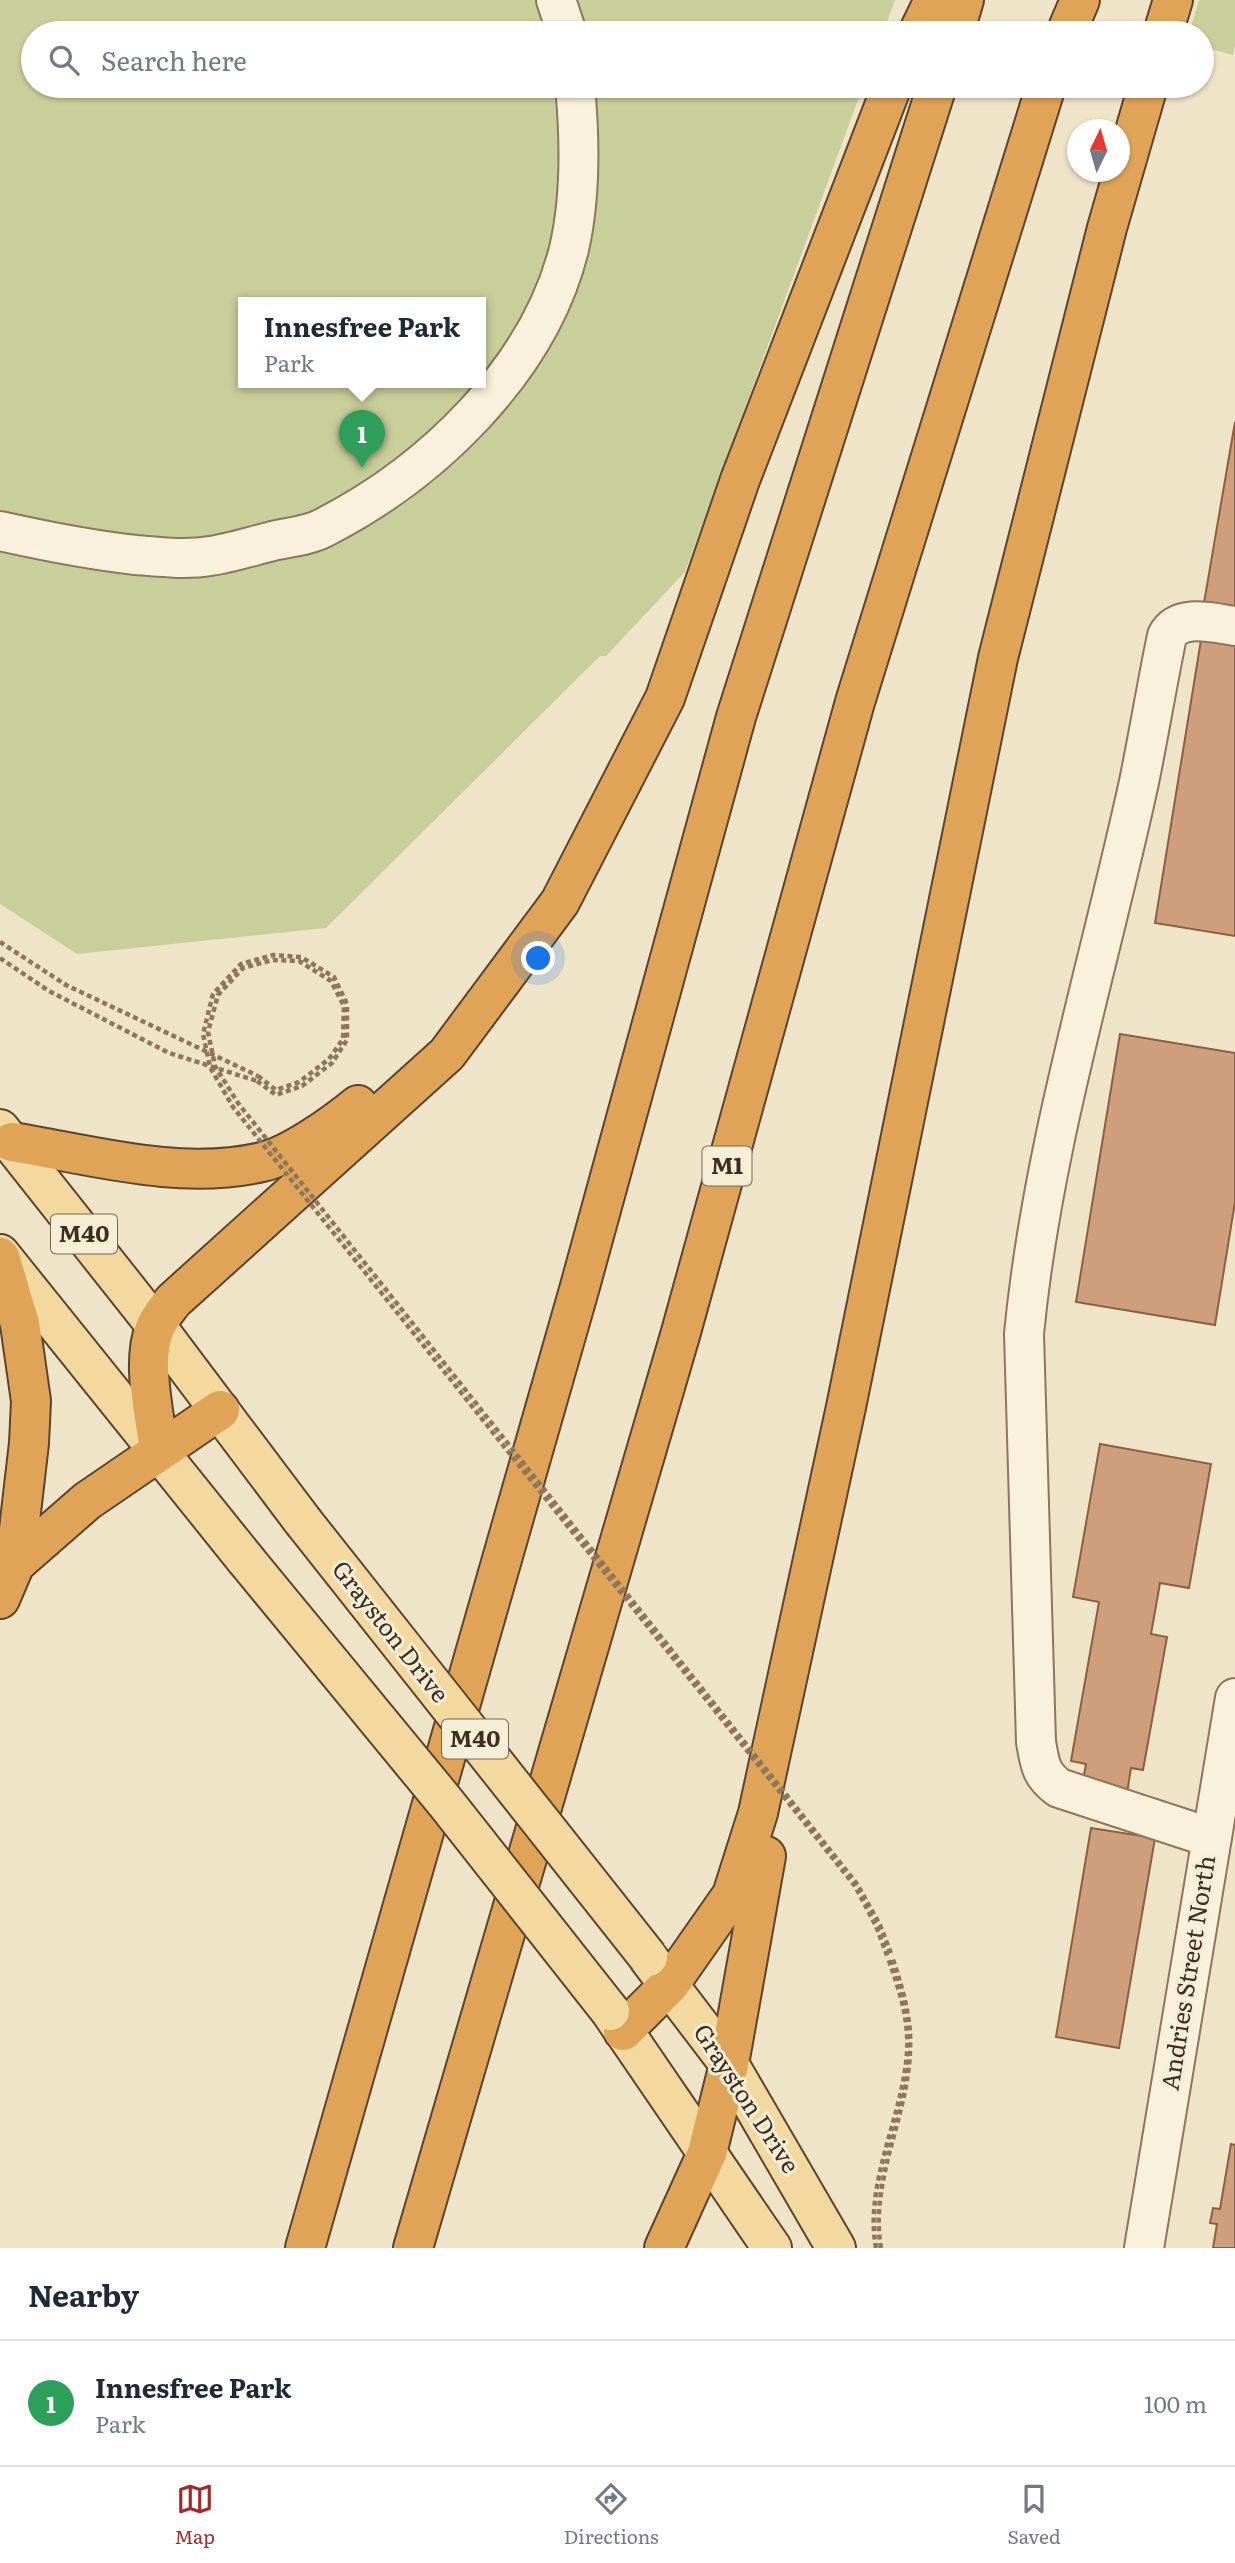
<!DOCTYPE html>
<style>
:root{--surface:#fff;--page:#f2f2f3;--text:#1f2937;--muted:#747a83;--line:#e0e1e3;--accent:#9e2a2b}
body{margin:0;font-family:Literata,serif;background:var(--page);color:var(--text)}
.compass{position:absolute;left:1067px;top:119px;width:63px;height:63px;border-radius:50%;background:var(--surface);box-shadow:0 2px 5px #0004;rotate:5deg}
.you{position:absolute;left:539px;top:959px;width:24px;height:24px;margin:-18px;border:5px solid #fff;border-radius:50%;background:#1a73e8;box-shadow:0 0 0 10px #1a73e833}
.badge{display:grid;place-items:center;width:46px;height:46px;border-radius:50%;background:var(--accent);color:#fff;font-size:23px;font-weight:700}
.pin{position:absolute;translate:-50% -58px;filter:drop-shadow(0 2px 4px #0008)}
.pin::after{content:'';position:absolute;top:37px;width:24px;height:21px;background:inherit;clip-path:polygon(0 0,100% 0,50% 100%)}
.popup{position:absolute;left:238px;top:297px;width:248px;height:91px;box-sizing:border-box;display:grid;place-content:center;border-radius:0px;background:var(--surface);filter:drop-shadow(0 2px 5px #0005);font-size:23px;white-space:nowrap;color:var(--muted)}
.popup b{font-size:26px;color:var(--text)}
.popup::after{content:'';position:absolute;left:50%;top:100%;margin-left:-14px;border:14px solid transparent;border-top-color:var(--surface)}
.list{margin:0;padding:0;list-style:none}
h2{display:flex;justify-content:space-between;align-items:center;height:91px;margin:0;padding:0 28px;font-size:30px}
h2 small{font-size:23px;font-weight:400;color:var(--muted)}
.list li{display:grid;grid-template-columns:46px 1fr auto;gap:21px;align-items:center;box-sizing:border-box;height:126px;padding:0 28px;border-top:2px solid var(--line)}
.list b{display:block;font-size:26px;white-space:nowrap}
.list p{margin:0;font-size:23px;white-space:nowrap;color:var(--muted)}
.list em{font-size:23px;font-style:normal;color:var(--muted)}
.icon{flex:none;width:38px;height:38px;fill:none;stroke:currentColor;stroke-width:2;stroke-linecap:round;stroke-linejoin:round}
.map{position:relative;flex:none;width:1235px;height:2248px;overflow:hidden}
.search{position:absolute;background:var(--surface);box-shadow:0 2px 5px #0004;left:21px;right:21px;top:21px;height:77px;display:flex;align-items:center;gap:18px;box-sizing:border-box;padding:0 24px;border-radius:38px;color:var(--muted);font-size:26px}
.sheet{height:217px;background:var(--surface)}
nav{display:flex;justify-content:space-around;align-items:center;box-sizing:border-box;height:98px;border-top:2px solid var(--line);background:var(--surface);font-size:19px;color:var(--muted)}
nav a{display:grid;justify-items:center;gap:4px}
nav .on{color:var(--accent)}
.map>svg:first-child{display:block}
.green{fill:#c9cf9b;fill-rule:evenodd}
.building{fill:#cf9f7d;stroke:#8d5f41;stroke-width:2}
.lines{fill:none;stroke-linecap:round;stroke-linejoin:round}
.minor-casing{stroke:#8d765c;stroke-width:42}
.major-casing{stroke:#5b4430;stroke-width:42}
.highway-casing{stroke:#5b4430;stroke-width:42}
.path{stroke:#8d765c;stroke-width:4.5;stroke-dasharray:5 3.5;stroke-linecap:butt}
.minor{stroke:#faf1dc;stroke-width:38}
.major{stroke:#f3d9a0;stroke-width:38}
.highway{stroke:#e0a458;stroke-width:38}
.major-bridge-casing{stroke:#5b4430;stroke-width:42;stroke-linecap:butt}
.path-bridge{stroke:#8d765c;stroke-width:4.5;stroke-dasharray:5 3.5;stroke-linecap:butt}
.major-bridge{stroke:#f3d9a0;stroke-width:38}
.labels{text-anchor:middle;stroke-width:6;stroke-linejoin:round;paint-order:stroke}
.shield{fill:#f7eed8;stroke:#756857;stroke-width:2}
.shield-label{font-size:23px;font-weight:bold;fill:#3d2e20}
.street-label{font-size:24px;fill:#3d2e20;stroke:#f7eed8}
</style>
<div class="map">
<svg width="1235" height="2248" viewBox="0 0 1235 2248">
<rect width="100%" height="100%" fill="#f0e4c8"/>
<!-- green -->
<path class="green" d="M 0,0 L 895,0 L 883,33 L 33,33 L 33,86 L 863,86 L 685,572 L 606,656 L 600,656 L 326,928 L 77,954 L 0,904 ZM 243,302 L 481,302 L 481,382 L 243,382 Z
M 1199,0 L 1235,0 L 1235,44 L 1233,55 L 1202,47 L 1202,33 L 1189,33 Z"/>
<!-- building -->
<path class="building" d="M 1235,422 L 1235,608 L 1204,603 Z
M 1201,640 L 1235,646 L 1235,936 L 1155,923 Z
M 1120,1034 L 1235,1053 L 1235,1202 L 1215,1325 L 1076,1302 Z
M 1100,1444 L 1211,1464 L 1189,1588 L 1160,1583 L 1151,1634 L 1167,1637 L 1143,1770 L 1131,1768 L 1127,1793 L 1082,1785 L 1086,1764 L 1071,1761 L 1099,1602 L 1073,1597 Z
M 1091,1828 L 1155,1838 L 1119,2048 L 1056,2037 Z
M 1231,2144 L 1235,2145 L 1235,2248 L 1213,2248 L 1217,2224 L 1210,2223 L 1213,2208 L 1220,2209 Z"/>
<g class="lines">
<!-- minor casing -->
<g class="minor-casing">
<path id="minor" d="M 556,0 L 567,33
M 0,531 C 45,541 90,550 136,555 C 160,557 186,560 210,556 C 232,553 255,545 277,540 C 292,537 310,535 323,528 C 431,473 539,370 569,249 C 581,197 580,139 575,86
M 1212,1838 L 1059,1788 C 1040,1774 1040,1764 1036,1742 L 1024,1334 C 1042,1147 1099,966 1139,782 C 1149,733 1157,684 1167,636 C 1179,613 1213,623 1235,626
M 1144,2248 L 1235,1698"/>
</g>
<!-- major casing -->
<g class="major-casing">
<path id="major" d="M 0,1129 L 156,1326 L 302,1520
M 0,1254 L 246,1560
M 649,1959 L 729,2064 L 836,2248
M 610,2011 L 772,2248"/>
</g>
<!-- highway casing -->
<g class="highway-casing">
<path id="highway" d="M 918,33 L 934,0
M 954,33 L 964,0
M 1066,33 L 1080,0
M 1163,33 L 1173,0
M 12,1142 C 92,1155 180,1181 262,1162 C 290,1156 335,1124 358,1105
M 0,1257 L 20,1324 L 31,1401 L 29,1443 L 15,1564 L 0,1599
M 159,1452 C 155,1416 141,1362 155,1328 C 159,1318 167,1309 173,1301 L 447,1054 L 560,902 L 665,698 L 740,480 L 892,86
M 15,1564 L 87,1501 L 220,1410
M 623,2031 L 669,1985 L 732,1895 L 758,1813 L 846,1407 L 998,658 L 1107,228 L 1148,86
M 305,2248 L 579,1290 L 736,717 L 937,86
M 413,2248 L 681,1332 L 855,702 L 1046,86
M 664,2248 L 707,2153 L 729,2064 L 766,1856"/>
</g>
<!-- path -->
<path class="path" d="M 0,942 L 66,985 L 258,1076
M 0,958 L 49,991 L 169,1053 L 257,1081
M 876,2248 C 864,2182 903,2117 907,2052 C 909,2017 899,1990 888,1958
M 881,2248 C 869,2182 908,2117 910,2051 C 912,2017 902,1988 892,1956"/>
<!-- minor -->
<use href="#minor" class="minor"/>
<!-- major -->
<use href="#major" class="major"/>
<!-- highway -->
<use href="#highway" class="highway"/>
<!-- major-bridge casing -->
<g class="major-bridge-casing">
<path id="major-bridge" d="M 302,1520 L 648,1957
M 246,1560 L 446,1803 L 610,2011"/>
</g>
<!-- path-bridge -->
<path class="path-bridge" d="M 258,1076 L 276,1090 L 299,1082 L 329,1059 L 343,1039 L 344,1006 L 331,981 L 299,961 L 273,960 L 243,968 L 218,995 L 208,1032 L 215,1066 L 238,1103 L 857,1884 L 880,1925 L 892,1956
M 257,1081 L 276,1095 L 302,1086 L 332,1063 L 347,1040 L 347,1004 L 334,977 L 301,957 L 273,955 L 241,964 L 213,994 L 203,1034 L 210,1067 L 233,1107 L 855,1886 L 876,1926 L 888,1958"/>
<!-- major-bridge -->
<use href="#major-bridge" class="major-bridge"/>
</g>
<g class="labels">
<!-- shield labels -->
<g class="shield">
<rect x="702.5" y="1146.5" width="49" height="39" rx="5"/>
<rect x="51" y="1214.5" width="66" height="39" rx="5"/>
<rect x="442" y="1719.5" width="66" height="39" rx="5"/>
</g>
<g class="shield-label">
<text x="727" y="1174">M1</text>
<text x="84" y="1242">M40</text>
<text x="475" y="1747">M40</text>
</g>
<!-- street labels -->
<g class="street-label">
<text transform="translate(390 1632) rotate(52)" y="8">Grayston Drive</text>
<text transform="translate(1189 1973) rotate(-81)" y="8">Andries Street North</text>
<text transform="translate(746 2099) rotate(57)" y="8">Grayston Drive</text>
</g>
</g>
</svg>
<svg class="compass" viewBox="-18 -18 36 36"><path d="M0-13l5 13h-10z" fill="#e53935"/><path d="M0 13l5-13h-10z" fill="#747a83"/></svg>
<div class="you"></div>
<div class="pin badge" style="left:362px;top:468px;background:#2e9e5b">1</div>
<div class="popup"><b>Innesfree Park</b>Park</div>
<div class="search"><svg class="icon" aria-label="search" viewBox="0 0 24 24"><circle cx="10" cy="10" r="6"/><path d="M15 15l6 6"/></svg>Search here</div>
</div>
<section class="sheet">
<h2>Nearby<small></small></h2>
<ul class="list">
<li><span class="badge" style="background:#2e9e5b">1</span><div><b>Innesfree Park</b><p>Park</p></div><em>100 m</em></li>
</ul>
</section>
<nav>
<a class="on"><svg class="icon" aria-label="map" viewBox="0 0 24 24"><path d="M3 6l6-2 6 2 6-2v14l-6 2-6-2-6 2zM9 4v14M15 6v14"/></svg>Map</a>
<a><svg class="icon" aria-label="directions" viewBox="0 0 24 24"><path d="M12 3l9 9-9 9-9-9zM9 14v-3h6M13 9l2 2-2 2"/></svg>Directions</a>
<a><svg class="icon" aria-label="saved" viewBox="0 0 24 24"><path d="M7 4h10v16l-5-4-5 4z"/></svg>Saved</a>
</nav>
